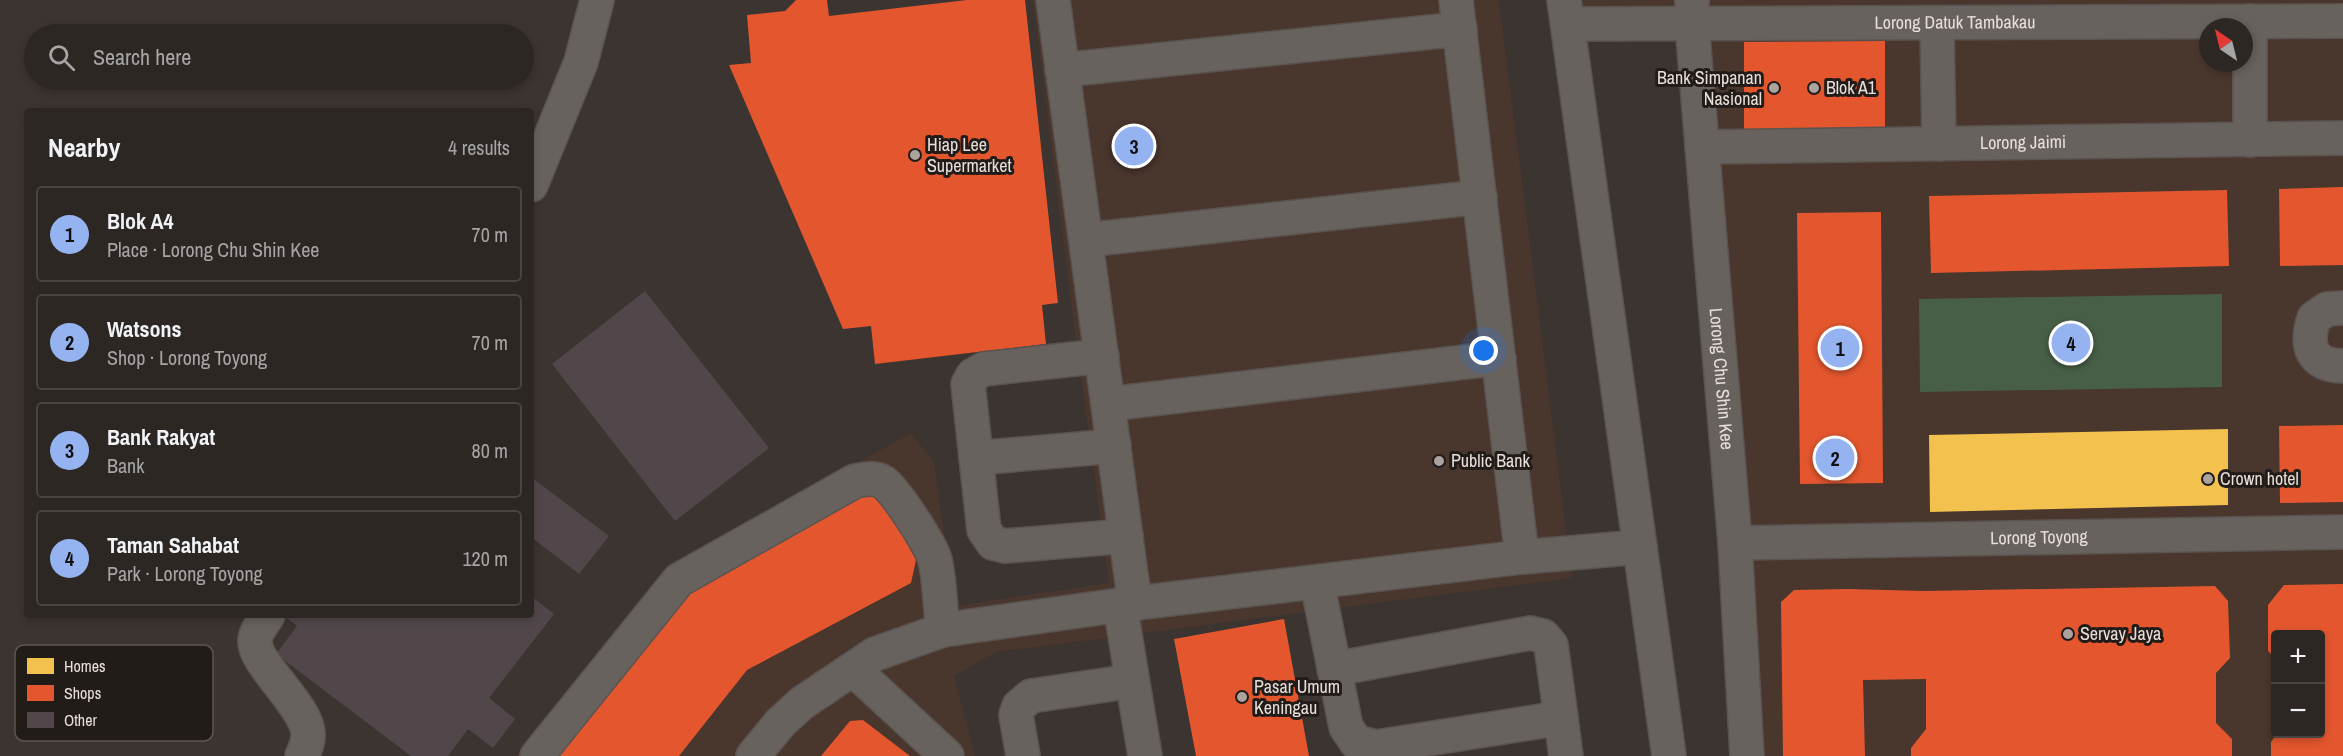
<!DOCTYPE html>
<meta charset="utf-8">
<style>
:root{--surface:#2d2724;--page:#352f2c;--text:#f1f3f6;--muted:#a7a5a6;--line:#484441;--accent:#95b2f1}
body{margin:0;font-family:"Archivo Narrow",sans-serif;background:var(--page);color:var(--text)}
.controls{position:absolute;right:18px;bottom:18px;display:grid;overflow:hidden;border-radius:6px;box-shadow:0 3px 9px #0003}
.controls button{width:54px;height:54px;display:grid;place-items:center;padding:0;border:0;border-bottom:2px solid var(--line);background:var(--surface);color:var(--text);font:30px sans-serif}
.compass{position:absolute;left:2199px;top:18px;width:54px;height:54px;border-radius:50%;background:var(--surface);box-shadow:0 3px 9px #0003;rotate:325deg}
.you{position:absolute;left:1484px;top:351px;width:21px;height:21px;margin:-15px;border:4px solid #fff;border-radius:50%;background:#1a73e8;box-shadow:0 0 0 9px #1a73e833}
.badge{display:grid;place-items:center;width:39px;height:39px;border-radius:50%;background:var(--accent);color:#111;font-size:20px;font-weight:700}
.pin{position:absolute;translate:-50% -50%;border:3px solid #fff;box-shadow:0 2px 6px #0006}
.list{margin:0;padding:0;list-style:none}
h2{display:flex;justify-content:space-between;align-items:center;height:78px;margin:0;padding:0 24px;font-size:26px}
h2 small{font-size:20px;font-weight:400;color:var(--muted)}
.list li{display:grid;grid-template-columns:39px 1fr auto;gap:18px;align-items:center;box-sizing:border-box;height:96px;margin:0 12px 12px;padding:0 12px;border:2px solid var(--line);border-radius:6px}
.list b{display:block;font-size:22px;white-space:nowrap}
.list p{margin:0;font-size:20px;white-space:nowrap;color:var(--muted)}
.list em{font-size:20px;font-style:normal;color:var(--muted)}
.icon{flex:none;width:33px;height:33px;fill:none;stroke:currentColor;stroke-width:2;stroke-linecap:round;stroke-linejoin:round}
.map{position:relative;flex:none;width:2343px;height:756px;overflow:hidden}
.search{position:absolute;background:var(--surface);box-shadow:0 3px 9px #0003;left:24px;top:24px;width:510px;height:66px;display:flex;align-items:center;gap:15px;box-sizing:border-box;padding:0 21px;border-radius:33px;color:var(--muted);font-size:22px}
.panel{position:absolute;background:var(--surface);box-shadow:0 3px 9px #0003;left:24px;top:108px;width:510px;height:510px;border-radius:6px}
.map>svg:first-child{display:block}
.built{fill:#49362d;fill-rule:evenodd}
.green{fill:#485f47}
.homes{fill:#f2c14e}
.shops{fill:#e4572e}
.building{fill:#51474b}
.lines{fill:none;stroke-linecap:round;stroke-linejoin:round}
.minor-casing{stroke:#5a5350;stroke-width:36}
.minor{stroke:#68625f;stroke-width:33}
.poi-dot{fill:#aca29e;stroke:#221c19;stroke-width:2}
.labels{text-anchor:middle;stroke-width:6;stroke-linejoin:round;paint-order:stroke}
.street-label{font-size:18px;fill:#e8deda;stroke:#221c19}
.poi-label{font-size:18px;fill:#e8deda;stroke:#221c19;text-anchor:start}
.key{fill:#221c19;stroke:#5d5653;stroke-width:1.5}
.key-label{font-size:16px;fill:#e8deda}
</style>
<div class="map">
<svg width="2343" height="756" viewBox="0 0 2343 756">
<rect width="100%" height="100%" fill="#3c3430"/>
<!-- built -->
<path class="built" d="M 1033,0 L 1499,0 L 1572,578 L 996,652 L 954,676 L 975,756 L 516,756 L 662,572 L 911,433 L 934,462 L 954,606 L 1109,583 L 1077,348 Z
M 1564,0 L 2343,0 L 2343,756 L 1747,756 L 1692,24 L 1568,24 ZM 2208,27 L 2244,27 L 2244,63 L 2208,63 ZM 2276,634 L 2320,634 L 2320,734 L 2276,734 Z"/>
<!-- green -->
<path class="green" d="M 2222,294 L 2222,387 L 1920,392 L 1919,299 Z"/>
<!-- homes -->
<path class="homes" d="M 2228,429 L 2228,505 L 1930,512 L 1929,435 Z"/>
<!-- shops -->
<path class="shops" d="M 796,0 L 827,0 L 829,16 L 967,0 L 1025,0 L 1058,303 L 1042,305 L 1046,344 L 875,364 L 871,326 L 843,329 L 729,65 L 751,63 L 747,15 L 785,11 Z
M 1885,41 L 1885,134 L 1744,134 L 1744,42 Z
M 2343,187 L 2343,265 L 2280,266 L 2279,189 Z
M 2227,190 L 2229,266 L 1931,273 L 1929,196 Z
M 1881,212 L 1883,483 L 1800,484 L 1797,213 Z
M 2343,425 L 2343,502 L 2280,503 L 2279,426 Z
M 864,493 L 882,498 L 916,560 L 911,583 L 747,670 L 679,756 L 549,756 L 683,585 Z
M 2343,584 L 2343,756 L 2271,756 L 2271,742 L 2277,734 L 2320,734 L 2320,634 L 2276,634 L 2276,659 L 2268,651 L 2268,605 L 2284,585 Z
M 2215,586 L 2228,601 L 2230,658 L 2216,673 L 2216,723 L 2232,739 L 2232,756 L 1911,756 L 1911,748 L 1926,729 L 1926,679 L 1863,680 L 1865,756 L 1783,756 L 1781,602 L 1794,590 L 1849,589 L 1924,591 Z
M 1284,619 L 1309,756 L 1196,756 L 1174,639 Z
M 863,720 L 910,756 L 821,756 L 850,721 Z"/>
<!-- building -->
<path class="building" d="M 645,291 L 769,448 L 675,521 L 552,364 Z
M 531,477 L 609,536 L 579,574 L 531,537 Z
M 531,596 L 554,614 L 489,698 L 515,719 L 493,748 L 468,729 L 448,756 L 411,756 L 276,654 L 297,626 L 283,615 L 531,615 Z"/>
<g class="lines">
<!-- minor casing -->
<g class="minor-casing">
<g id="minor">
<path d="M 1053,0 L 1135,604"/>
<path d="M 1456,0 L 1522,557"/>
<path d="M 1564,0 L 1669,756"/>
<path id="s1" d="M 1692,0 L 1692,24 L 1735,543 L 1747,756"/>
<path d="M 1937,23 L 1939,144"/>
<path id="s2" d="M 1568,24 L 2343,21"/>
<path d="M 1062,70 L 1460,29"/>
<path d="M 2250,140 L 2250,21"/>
<path id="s3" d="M 1702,147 L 2343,138"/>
<path d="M 531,185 L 581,62 L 597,0"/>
<path d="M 1086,240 L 1480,197"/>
<path d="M 2343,308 L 2327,309 L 2314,318 C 2305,346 2311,365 2343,366"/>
<path d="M 1102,356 L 984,369 L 973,375 L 968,384 L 984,530 L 993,543 L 1005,546 L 1126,536"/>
<path d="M 1109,404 L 1499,358"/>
<path d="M 976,458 L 1114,446"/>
<path id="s4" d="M 1735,543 L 2343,532"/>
<path d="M 1317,582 L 1346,727 L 1356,742 L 1376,747 L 1561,718 L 1551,645 L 1543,636 L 1530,633 L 1334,669"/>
<path d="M 1120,605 L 1145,756"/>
<path d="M 268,615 C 263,623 256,631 255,640 C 253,663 306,705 308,733 C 309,741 305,749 302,756"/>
<path d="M 853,669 L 947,756"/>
<path d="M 1561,718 L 1566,756"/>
<path d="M 537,756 L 679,580 L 855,481 C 864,479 874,477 883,482 C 895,490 931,545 935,560 C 940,582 940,607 943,630"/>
<path d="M 753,756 L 781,722 L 802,703 L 875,654 L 943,630 L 1120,605 L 1522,557 L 1640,547"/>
<path d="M 1023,756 L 1016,715 L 1019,706 L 1031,696 L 1132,681"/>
</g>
</g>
<!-- minor -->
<use href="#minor" class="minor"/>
</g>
<!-- markers -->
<g class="poi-dot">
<circle cx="1774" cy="88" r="6"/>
<circle cx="1814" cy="88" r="6"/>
<circle cx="915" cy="155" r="6"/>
<circle cx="1439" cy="461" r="6"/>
<circle cx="2208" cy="479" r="6"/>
<circle cx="2068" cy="634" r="6"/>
<circle cx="1242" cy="697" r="6"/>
</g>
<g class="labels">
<!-- street labels -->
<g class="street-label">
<text dy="6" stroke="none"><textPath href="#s2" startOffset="387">Lorong Datuk Tambakau</textPath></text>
<text dy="6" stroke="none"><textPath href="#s3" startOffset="321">Lorong Jaimi</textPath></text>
<text dy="6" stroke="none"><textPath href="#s1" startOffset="380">Lorong Chu Shin Kee</textPath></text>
<text dy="6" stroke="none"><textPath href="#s4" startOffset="304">Lorong Toyong</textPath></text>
</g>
<!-- poi labels -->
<g class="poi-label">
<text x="1762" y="84" text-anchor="end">Bank Simpanan<tspan x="1762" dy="21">Nasional</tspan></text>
<text x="1826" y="94">Blok A1</text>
<text x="927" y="151">Hiap Lee<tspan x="927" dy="21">Supermarket</tspan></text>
<text x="1451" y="467">Public Bank</text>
<text x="2220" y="485">Crown hotel</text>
<text x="2080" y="640">Servay Jaya</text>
<text x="1254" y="693">Pasar Umum<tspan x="1254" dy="21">Keningau</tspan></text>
</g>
</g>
<!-- legend -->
<rect x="15" y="645" width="198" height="96" rx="9" class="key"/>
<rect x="27" y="658" width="27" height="16" fill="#f2c14e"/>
<rect x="27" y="685" width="27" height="16" fill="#e4572e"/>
<rect x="27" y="712" width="27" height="16" fill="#51474b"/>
<g class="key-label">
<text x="64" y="672">Homes</text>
<text x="64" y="699">Shops</text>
<text x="64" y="726">Other</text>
</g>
</svg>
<div class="controls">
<button>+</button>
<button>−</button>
</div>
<svg class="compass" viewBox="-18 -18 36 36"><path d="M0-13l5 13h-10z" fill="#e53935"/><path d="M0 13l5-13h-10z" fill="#a7a5a6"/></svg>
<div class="you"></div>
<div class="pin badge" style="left:1840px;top:348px">1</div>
<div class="pin badge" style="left:1835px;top:458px">2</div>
<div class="pin badge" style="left:1134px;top:146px">3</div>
<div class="pin badge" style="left:2071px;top:343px">4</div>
<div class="search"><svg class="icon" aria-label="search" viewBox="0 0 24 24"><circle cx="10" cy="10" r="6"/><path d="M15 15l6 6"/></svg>Search here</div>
<section class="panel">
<h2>Nearby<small>4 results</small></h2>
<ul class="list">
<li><span class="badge">1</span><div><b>Blok A4</b><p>Place · Lorong Chu Shin Kee</p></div><em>70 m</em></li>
<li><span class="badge">2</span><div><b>Watsons</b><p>Shop · Lorong Toyong</p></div><em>70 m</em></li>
<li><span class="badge">3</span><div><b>Bank Rakyat</b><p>Bank</p></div><em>80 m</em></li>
<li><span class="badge">4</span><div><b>Taman Sahabat</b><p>Park · Lorong Toyong</p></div><em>120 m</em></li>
</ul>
</section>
</div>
